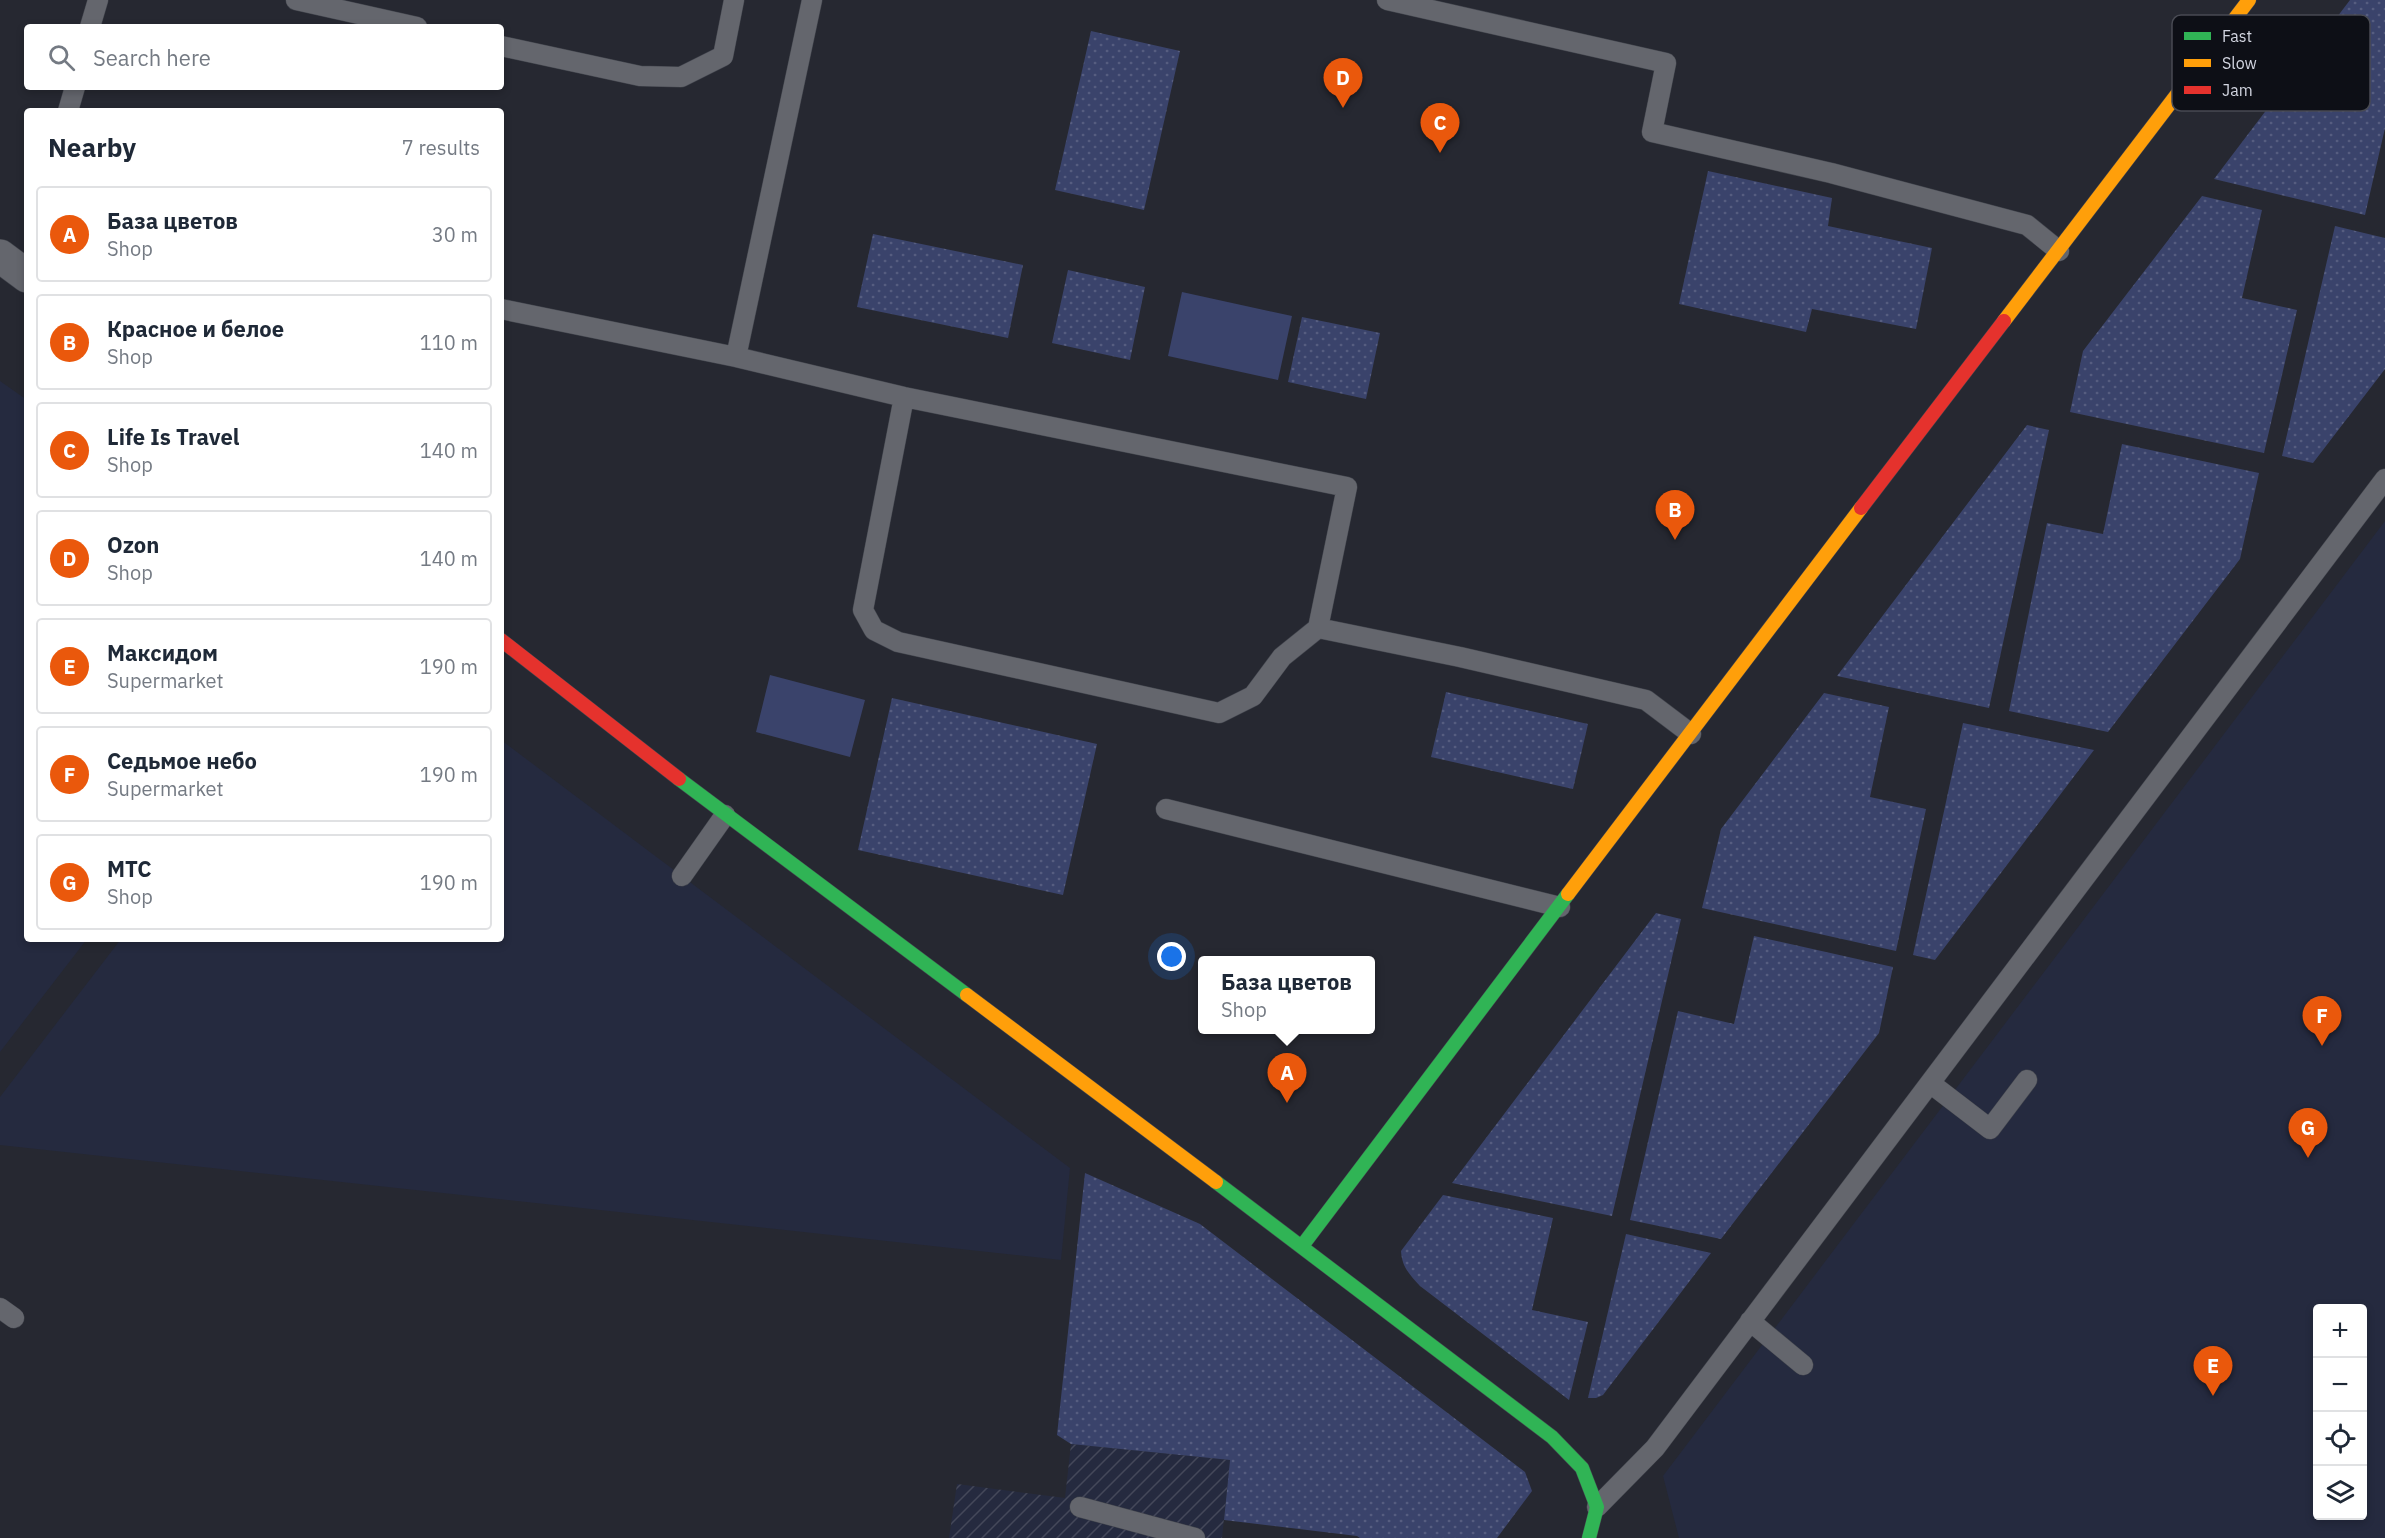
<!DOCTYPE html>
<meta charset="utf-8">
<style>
:root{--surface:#fff;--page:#f6f6f7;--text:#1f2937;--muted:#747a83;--line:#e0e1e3;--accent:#ea580c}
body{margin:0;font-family:"IBM Plex Sans",sans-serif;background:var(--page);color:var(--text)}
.controls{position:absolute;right:18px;bottom:18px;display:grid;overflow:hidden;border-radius:6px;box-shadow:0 3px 9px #0003}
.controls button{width:54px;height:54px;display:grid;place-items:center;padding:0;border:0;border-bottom:2px solid var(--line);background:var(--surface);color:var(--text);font:30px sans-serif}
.you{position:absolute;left:1172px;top:957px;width:21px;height:21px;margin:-15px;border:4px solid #fff;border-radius:50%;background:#1a73e8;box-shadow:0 0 0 9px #1a73e833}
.badge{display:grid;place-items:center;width:39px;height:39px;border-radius:50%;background:var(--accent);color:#fff;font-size:20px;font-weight:700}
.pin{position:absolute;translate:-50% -50px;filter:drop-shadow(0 2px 3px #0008)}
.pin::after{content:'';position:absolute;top:32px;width:21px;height:18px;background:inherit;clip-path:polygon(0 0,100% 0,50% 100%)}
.popup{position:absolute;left:1198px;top:956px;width:177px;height:78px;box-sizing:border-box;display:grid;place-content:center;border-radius:6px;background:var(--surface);filter:drop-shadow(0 2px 4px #0005);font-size:20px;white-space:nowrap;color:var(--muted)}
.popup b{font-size:22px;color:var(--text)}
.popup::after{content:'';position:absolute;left:50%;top:100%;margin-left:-12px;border:12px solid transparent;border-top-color:var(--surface)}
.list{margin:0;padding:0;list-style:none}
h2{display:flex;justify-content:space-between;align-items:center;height:78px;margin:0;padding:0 24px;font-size:26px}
h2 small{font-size:20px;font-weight:400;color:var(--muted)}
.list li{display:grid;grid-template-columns:39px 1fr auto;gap:18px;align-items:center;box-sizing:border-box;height:96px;margin:0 12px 12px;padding:0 12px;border:2px solid var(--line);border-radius:6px}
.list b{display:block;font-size:22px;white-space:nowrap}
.list p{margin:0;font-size:20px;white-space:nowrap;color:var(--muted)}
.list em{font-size:20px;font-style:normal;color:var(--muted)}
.icon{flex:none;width:33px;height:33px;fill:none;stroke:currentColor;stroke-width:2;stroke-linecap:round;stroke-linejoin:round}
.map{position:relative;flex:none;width:2385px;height:1538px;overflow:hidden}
.search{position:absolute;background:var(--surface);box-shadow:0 3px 9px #0003;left:24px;top:24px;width:480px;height:66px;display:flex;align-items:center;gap:15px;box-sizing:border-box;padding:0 21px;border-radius:6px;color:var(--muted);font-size:22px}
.panel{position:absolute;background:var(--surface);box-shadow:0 3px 9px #0003;left:24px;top:108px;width:480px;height:834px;border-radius:6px}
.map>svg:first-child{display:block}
.built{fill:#252a3f;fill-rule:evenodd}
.industrial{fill:url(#industrial-furrows)}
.grass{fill:url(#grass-dots)}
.pitch{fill:#3a436b}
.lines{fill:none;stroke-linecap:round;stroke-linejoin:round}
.lane-casing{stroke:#42454d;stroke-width:21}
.street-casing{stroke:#42454d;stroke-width:34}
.fast-casing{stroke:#42454d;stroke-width:15}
.slow-casing{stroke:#42454d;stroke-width:15}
.jam-casing{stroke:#42454d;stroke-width:15}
.lane{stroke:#64666d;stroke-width:20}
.street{stroke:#64666d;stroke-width:33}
.fast{stroke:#30b455;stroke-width:14}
.slow{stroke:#ff9f0a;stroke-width:14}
.jam{stroke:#e5322d;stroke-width:14}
.key{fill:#0d0f16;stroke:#484a53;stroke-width:1.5}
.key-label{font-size:16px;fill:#d2d5e0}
</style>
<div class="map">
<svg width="2385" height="1538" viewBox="0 0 2385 1538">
<defs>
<pattern id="industrial-furrows" width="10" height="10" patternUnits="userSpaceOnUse" patternTransform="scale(1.5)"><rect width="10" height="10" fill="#252a3f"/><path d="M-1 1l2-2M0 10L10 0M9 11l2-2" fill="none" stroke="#44485a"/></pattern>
<pattern id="grass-dots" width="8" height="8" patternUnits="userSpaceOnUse" patternTransform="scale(1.5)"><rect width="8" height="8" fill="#3a436b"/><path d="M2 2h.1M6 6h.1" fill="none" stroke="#565d80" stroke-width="1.8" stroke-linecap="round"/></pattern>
</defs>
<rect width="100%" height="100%" fill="#262831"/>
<!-- built -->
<path class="built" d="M 0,381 L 27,400 L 27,939 L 87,939 L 0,1052 Z
M 2385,521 L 2385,1538 L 1679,1538 L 1663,1476 ZM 2318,1308 L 2362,1308 L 2362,1516 L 2318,1516 Z
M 501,740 L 1070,1168 L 1061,1260 L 0,1145 L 0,1097 L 121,939 L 501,939 Z"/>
<!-- industrial -->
<path class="industrial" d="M 1071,1444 L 1230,1460 L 1222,1538 L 949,1538 L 957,1484 L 1065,1498 Z"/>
<!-- grass -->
<path class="grass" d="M 2350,0 L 2385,0 L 2385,128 L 2365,215 L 2214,179 Z
M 1091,31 L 1180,51 L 1144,210 L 1055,190 Z
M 1708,171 L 1832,198 L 1828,226 L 1932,248 L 1916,329 L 1812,309 L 1806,332 L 1679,304 Z
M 2202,196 L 2262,210 L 2242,298 L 2297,310 L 2264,453 L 2070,412 L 2083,351 Z
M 2335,226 L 2385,238 L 2385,369 L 2313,463 L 2282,456 Z
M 873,234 L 1023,265 L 1008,338 L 857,307 Z
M 1068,270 L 1145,287 L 1130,360 L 1052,343 Z
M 1302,317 L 1380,333 L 1366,399 L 1288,382 Z
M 2027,425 L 2049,430 L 1989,708 L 1837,676 Z
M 2122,444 L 2259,473 L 2240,559 L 2108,732 L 2009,711 L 2047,523 L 2103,534 Z
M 1446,692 L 1588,724 L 1573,789 L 1431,757 Z
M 1824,693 L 1889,707 L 1870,797 L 1926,809 L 1896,951 L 1702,908 L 1721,829 Z
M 892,698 L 1097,744 L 1063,895 L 858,850 Z
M 1963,723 L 2094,750 L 1935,960 L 1913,955 Z
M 1656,913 L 1681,919 L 1612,1216 L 1452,1183 Z
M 1754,936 L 1893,967 L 1879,1033 L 1721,1239 L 1630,1220 L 1678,1011 L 1734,1024 Z
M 1085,1173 L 1200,1224 L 1525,1472 L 1532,1491 L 1497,1538 L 1360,1538 L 1357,1536 L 1224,1520 L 1230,1460 L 1071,1444 L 1057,1435 Z
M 1443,1195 L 1553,1218 L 1532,1310 L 1588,1322 L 1569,1400 L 1420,1286 C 1409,1274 1402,1267 1401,1251 Z
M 1626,1234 L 1711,1253 L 1603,1395 L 1596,1398 L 1588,1398 Z"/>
<!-- pitch -->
<path class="pitch" d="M 1182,292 L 1292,316 L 1278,380 L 1168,356 Z
M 770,675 L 865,700 L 850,757 L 756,732 Z"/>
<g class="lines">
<!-- lane casing -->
<g class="lane-casing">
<path id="lane" d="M 296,0 L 417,27
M 1387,0 L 1666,63 L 1652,132 L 1831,173 L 2027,225 L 2059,251
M 90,27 L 98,0
M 501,46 L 640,76 L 681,77 L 723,56 L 734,0
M 68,111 L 75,87
M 501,309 L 736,357 L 904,397 L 1347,487 L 1318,628 L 1282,657 L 1253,696 L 1219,713 L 898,642 L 874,630 L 863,610 L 904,397
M 736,357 L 812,0
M 1318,628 L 1460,657 L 1646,700 L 1691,734
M 1166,809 L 1560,907
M 682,876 L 725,815
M 1930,1083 L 1990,1129 L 2027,1080
M 0,1308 L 14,1318
M 1750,1321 L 1803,1365
M 1080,1507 L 1195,1538
M 1597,1507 L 1655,1448 L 2385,479"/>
</g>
<!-- street casing -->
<g class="street-casing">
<path id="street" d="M 0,256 L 27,276"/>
</g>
<!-- fast casing -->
<g class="fast-casing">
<path id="fast" d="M 679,779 L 967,995
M 1216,1182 L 1552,1437 L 1582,1468 L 1597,1507 L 1589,1538
M 1302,1246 L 1568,894"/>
</g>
<!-- slow casing -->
<g class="slow-casing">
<path id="slow" d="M 2004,321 L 2249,0
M 1568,894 L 1861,508
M 967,995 L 1216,1182"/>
</g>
<!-- jam casing -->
<g class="jam-casing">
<path id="jam" d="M 1861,508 L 2004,321
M 501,640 L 679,779"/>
</g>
<!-- lane -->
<use href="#lane" class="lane"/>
<!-- street -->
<use href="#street" class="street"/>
<!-- fast -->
<use href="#fast" class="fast"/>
<!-- slow -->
<use href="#slow" class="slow"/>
<!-- jam -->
<use href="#jam" class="jam"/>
</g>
<!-- legend -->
<rect x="2172" y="15" width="198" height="96" rx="9" class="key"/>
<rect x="2184" y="32" width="27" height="8" fill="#30b455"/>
<rect x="2184" y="59" width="27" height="8" fill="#ff9f0a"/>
<rect x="2184" y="86" width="27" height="8" fill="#e5322d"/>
<g class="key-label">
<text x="2222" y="42">Fast</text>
<text x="2222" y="69">Slow</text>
<text x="2222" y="96">Jam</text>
</g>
</svg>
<div class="controls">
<button>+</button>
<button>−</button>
<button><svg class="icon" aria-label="locate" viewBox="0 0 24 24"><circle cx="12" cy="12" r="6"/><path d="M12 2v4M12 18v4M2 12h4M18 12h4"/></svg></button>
<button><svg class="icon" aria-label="layers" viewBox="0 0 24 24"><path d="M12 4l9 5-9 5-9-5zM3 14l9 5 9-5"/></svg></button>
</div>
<div class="you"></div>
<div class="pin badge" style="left:1287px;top:1103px">A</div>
<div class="popup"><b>База цветов</b>Shop</div>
<div class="pin badge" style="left:1675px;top:540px">B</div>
<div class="pin badge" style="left:1440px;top:153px">C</div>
<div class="pin badge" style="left:1343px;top:108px">D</div>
<div class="pin badge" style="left:2213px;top:1396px">E</div>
<div class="pin badge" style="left:2322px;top:1046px">F</div>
<div class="pin badge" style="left:2308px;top:1158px">G</div>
<div class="search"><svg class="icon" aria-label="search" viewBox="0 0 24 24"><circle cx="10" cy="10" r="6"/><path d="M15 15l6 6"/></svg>Search here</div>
<section class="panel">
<h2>Nearby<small>7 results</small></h2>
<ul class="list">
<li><span class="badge">A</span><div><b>База цветов</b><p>Shop</p></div><em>30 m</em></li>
<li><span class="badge">B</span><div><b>Красное и белое</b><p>Shop</p></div><em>110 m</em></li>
<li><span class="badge">C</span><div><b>Life Is Travel</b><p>Shop</p></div><em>140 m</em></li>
<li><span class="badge">D</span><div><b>Ozon</b><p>Shop</p></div><em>140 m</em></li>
<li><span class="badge">E</span><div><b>Максидом</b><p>Supermarket</p></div><em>190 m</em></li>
<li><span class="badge">F</span><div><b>Седьмое небо</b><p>Supermarket</p></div><em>190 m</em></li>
<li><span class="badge">G</span><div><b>МТС</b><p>Shop</p></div><em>190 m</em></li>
</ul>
</section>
</div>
